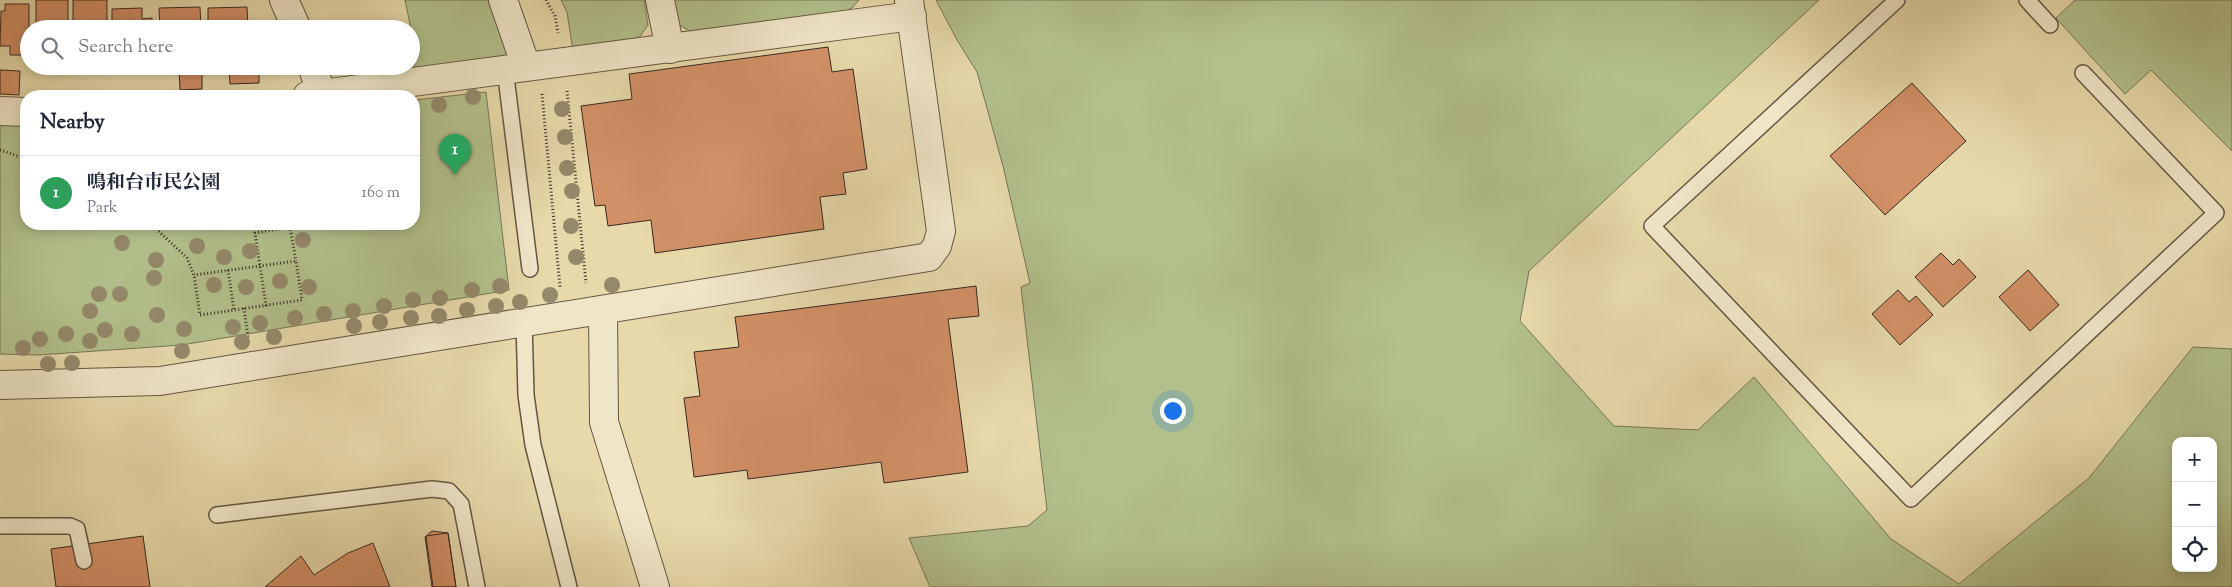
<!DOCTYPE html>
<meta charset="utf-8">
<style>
:root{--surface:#fff;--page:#f2f2f3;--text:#1f2937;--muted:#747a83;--line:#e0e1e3;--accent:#8f2418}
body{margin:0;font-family:"Sorts Mill Goudy","Noto Serif JP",serif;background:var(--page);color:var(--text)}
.controls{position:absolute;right:15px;bottom:15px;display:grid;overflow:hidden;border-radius:10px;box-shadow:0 2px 12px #0003}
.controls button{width:45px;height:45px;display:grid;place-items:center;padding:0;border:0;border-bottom:1px solid var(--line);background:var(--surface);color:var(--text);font:25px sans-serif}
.you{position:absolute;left:1172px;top:410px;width:18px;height:18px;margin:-12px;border:4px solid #fff;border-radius:50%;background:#1a73e8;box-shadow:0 0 0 8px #1a73e833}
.badge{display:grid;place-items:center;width:32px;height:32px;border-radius:50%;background:var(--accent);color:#fff;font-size:16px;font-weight:700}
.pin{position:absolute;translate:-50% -41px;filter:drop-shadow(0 1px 2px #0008)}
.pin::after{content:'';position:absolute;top:26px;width:18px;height:15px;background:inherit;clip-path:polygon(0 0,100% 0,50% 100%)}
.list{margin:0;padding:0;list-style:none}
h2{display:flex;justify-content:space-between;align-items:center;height:65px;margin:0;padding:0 20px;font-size:21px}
h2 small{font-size:16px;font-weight:400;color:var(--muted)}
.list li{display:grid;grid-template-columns:32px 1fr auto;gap:15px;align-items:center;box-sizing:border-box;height:75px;padding:0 20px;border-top:1px solid var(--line)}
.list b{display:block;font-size:19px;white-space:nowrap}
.list p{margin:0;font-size:16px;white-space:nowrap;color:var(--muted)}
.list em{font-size:16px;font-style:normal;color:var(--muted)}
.icon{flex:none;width:28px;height:28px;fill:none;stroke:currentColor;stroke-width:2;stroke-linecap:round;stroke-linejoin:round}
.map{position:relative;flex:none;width:2232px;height:587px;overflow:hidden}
.search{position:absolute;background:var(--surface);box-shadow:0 2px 12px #0003;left:20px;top:20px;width:400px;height:55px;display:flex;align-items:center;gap:12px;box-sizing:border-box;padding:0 18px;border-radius:28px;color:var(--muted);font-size:19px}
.panel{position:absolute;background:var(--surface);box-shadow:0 2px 12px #0003;left:20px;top:90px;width:400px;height:140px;border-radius:20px}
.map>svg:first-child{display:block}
.green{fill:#b2c08b;stroke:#767556;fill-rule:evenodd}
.building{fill:#d29066;stroke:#392a21}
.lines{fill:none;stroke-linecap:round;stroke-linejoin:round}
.lane-casing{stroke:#645643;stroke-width:18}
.street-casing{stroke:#645643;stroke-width:30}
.path{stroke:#392a21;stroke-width:3;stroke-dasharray:1 2.5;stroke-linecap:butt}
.lane{stroke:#efe6c8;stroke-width:15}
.street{stroke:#efe6c8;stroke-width:28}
.tree{fill:#94896a}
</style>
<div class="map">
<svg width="2232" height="587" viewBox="0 0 2232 587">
<rect width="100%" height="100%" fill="#e7d9aa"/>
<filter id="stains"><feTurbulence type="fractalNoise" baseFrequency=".004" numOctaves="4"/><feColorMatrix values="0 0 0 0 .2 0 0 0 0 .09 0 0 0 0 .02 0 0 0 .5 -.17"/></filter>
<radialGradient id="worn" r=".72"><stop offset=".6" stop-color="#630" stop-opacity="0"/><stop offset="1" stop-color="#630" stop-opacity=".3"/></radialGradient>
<!-- green -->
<path class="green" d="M 405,0 L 490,0 L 512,47 L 501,63 L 415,73 L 411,29 Z
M 561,0 L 644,0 L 648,25 L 636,42 L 573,51 L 567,12 Z
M 672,0 L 859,0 L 852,8 L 842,13 L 695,34 L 676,23 Z
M 936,0 L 1819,0 L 1529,271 L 1520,321 L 1614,426 L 1698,430 L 1754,377 L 1891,539 L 1959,584 L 2089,478 L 2193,347 L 2232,349 L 2232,587 L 930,587 L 909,538 L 1028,526 L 1047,510 L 1021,287 L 1030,283 L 1003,166 L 977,72 L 957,40 ZM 2176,441 L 2213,441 L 2213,568 L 2176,568 Z
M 2075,0 L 2232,0 L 2232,151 L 2151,70 L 2125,94 L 2056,18 Z
M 486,92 L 509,290 L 182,345 L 39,355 L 0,354 L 0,125 L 26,126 L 26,224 L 414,224 L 414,100 Z"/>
<!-- building -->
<path class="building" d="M 36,0 L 68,0 L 68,29 L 36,29 Z
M 73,0 L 107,0 L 107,29 L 73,29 Z
M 5,4 L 29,4 L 29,55 L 10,55 L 10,46 L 0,46 L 1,11 L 5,11 Z
M 200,7 L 201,29 L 160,29 L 159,8 Z
M 247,7 L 248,29 L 208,29 L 208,8 Z
M 142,8 L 142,19 L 152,18 L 152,29 L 112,29 L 112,9 Z
M 828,47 L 832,72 L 853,69 L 867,169 L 843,173 L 846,194 L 820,197 L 824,229 L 655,253 L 651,220 L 608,226 L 605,205 L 595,206 L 581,106 L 632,99 L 629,74 Z
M 74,66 L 97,66 L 97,69 L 74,69 Z
M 179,66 L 202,66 L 202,89 L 180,90 Z
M 229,69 L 259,69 L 259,83 L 230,84 Z
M 0,70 L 20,71 L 19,95 L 0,94 Z
M 1912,83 L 1966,141 L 1885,215 L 1830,156 Z
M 1941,253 L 1953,265 L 1959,259 L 1976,277 L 1943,307 L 1915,277 Z
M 2028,270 L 2059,305 L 2030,331 L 1999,297 Z
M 976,286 L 979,316 L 948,319 L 968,472 L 884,483 L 881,462 L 748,479 L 747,470 L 694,477 L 684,398 L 700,396 L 694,352 L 739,347 L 735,317 Z
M 1898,290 L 1909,302 L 1916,296 L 1933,315 L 1900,345 L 1872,314 Z
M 432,531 L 448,533 L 456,587 L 432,587 L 425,537 Z
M 448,533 L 456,587 L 433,587 L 426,536 Z
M 143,536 L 150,587 L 56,587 L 51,549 Z
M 373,543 L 390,587 L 265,587 L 301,556 L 314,575 L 348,553 Z"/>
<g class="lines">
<!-- lane casing -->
<g class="lane-casing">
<path id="lane" d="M 1897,0 L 1652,226 L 1911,499 L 2216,213 L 2083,73
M 2027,0 L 2050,25
M 505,69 L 530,269
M 524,322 L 526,395 L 533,445 L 569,587
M 217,515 L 432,489 L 449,491 L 461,504 L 477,587
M 0,526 L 70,526 L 77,529 L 84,561"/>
</g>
<!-- street casing -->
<g class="street-casing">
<path id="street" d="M 284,0 L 297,29
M 503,0 L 526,66
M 660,0 L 670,49
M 312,66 L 322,94
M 307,96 L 912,16
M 0,111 L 26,112
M 603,310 L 604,422 L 655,587
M 0,385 L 160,381 L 929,257 L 937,246 L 941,231 L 909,0"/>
</g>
<!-- path -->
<path class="path" d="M 546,0 L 555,16 L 558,33
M 567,91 L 586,283
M 542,94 L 560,287
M 0,150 L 26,159
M 151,224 L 187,258 L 194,275 L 200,315 L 302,300 L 296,261 L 194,275
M 228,270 L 234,310
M 266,306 L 255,233 L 290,227 L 296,261
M 244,308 L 248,337"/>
<!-- lane -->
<use href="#lane" class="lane"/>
<!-- street -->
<use href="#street" class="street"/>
</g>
<!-- trees -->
<g class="tree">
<circle cx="473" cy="97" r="8"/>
<circle cx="439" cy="105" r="8"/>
<circle cx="562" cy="109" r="8"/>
<circle cx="565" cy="137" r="8"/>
<circle cx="567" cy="168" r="8"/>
<circle cx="572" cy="191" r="8"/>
<circle cx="571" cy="226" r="8"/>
<circle cx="303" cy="240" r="8"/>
<circle cx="122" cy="243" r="8"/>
<circle cx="197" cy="246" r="8"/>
<circle cx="250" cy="251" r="8"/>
<circle cx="224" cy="257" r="8"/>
<circle cx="576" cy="257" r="8"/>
<circle cx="156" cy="260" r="8"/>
<circle cx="154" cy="278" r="8"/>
<circle cx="280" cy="281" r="8"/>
<circle cx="214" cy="285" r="8"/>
<circle cx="612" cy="285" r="8"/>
<circle cx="500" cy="286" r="8"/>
<circle cx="246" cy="287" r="8"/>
<circle cx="309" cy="287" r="8"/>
<circle cx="472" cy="290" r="8"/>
<circle cx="99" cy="294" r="8"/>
<circle cx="120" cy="294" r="8"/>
<circle cx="550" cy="295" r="8"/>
<circle cx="440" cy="298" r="8"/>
<circle cx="413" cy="300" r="8"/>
<circle cx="520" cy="302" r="8"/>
<circle cx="384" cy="306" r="8"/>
<circle cx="496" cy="306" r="8"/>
<circle cx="467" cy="310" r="8"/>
<circle cx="90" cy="311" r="8"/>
<circle cx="353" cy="311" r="8"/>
<circle cx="324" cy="314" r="8"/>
<circle cx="157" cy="315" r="8"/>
<circle cx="439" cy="316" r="8"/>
<circle cx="295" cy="318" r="8"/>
<circle cx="411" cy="318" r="8"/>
<circle cx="380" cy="322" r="8"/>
<circle cx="260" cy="323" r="8"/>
<circle cx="354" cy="326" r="8"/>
<circle cx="233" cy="327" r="8"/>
<circle cx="184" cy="329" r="8"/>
<circle cx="105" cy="330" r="8"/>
<circle cx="66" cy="334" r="8"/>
<circle cx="132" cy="334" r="8"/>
<circle cx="274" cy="337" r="8"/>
<circle cx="40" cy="339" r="8"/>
<circle cx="90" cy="341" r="8"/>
<circle cx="242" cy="342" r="8"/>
<circle cx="23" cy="348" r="8"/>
<circle cx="182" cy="351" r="8"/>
<circle cx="72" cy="363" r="8"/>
<circle cx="48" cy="364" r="8"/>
</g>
<rect width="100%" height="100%" filter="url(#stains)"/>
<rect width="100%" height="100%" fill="url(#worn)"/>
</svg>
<div class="controls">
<button>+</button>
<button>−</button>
<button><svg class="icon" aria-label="locate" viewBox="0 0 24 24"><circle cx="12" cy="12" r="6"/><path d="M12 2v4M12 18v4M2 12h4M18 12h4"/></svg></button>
</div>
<div class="you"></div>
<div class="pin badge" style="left:455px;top:175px;background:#2e9e5b">1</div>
<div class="search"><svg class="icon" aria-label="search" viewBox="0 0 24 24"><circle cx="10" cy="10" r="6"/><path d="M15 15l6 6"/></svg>Search here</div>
<section class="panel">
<h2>Nearby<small></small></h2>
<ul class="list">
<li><span class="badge" style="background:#2e9e5b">1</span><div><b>鳴和台市民公園</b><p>Park</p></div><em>160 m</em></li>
</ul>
</section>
</div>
